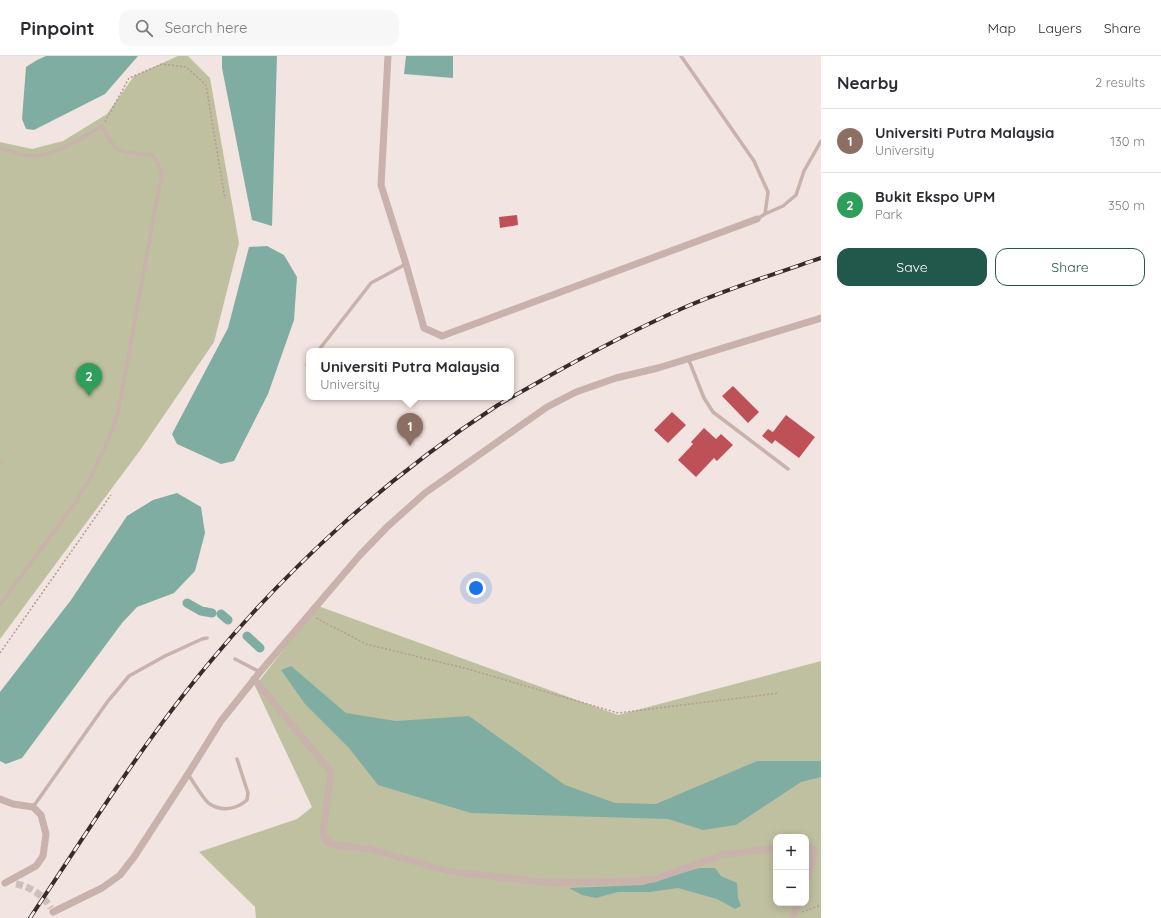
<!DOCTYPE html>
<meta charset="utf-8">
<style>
:root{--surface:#fff;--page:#f7f7f7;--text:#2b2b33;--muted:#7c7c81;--line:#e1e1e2;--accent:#22574b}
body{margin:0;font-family:Quicksand,sans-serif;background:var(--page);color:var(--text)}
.controls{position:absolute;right:12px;bottom:12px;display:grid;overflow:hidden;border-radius:8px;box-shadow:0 2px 10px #0003}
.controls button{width:36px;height:36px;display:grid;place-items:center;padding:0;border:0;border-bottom:1px solid var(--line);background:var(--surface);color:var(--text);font:20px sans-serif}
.you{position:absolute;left:476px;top:532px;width:14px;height:14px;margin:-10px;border:3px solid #fff;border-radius:50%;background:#1a73e8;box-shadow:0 0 0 6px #1a73e833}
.badge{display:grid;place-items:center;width:26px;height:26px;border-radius:50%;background:var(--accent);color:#fff;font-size:13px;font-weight:700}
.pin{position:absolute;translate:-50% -33px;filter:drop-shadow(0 1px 2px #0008)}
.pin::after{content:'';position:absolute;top:21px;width:14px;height:12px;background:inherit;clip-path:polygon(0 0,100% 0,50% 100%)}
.popup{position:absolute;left:306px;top:292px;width:208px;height:52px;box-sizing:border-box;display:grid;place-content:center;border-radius:8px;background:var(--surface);filter:drop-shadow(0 1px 3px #0005);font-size:13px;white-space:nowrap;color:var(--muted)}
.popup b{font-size:15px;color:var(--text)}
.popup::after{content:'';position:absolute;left:50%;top:100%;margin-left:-8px;border:8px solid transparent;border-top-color:var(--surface)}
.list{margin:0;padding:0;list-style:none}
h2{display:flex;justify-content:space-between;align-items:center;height:52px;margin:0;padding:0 16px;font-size:17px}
h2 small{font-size:13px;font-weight:400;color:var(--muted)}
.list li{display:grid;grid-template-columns:26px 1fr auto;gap:12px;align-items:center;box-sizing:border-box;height:64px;padding:0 16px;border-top:1px solid var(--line)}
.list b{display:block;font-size:15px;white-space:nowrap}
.list p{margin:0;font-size:13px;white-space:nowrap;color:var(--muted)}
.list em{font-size:13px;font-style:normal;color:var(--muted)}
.actions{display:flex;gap:8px;padding:12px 16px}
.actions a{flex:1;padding:9px 0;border:1px solid var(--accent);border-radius:12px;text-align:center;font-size:14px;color:var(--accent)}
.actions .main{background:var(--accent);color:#fff}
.icon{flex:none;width:22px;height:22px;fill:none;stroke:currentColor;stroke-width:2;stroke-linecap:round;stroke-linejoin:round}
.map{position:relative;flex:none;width:821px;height:862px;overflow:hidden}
header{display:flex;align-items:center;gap:24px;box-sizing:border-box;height:56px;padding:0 20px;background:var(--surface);border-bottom:1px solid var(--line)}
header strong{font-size:19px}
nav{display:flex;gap:22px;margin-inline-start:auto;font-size:14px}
.search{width:280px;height:36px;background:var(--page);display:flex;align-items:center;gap:10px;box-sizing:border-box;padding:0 14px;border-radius:12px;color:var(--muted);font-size:15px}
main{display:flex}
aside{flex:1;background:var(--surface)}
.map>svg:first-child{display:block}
.green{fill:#bfc0a0;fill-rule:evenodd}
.water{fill:#80ada2}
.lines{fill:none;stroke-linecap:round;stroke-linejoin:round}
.canal{stroke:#80ada2;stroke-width:9}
.building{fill:#be5157}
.street-tunnel{stroke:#cdbfbc;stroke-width:7;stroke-dasharray:7 3.5;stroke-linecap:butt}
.path{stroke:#b59b96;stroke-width:1.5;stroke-dasharray:2 2;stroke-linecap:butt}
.lane{stroke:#c9b1ac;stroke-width:3.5}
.street{stroke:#c9b1ac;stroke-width:7}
.rail-casing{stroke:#382b2b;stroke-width:4}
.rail{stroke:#f9efec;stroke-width:2.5;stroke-dasharray:8;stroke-linecap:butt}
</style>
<header>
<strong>Pinpoint</strong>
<div class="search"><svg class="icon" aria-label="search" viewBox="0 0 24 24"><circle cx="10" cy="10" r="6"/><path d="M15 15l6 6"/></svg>Search here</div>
<nav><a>Map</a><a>Layers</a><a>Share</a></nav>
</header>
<main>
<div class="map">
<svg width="821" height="862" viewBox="0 0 821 862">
<rect width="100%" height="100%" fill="#f2e4e0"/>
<!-- green -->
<path class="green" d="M 178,0 L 188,0 L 210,22 L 239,187 L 214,286 L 141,393 L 0,583 L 0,86 L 32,93 L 63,85 L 107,58 L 134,20 Z
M 318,550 L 618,659 L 821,605 L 821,862 L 256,862 L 255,851 L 199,796 L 297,763 L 312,751 L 255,630 ZM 776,781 L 806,781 L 806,847 L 776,847 Z"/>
<!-- water -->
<path class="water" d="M 46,0 L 138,0 L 105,38 L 34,74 L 26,73 L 22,63 L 26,11 L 37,4 Z
M 222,0 L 277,0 L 272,170 L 252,164 L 222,12 Z
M 406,0 L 453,0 L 453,22 L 404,18 Z
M 267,190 L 284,199 L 297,221 L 294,264 L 268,338 L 234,405 L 221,408 L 177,388 L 172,378 L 228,272 L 249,191 Z
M 177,437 L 201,451 L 205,477 L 195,515 L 174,537 L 137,551 L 122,567 L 22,702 L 6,708 L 0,705 L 0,636 L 71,544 L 127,460 L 153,444 Z
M 291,610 L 346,657 L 396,665 L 469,660 L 565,729 L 615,747 L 656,748 L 757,705 L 821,705 L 821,721 L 801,726 L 736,769 L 703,774 L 668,763 L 471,757 L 378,729 L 349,692 L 305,648 L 281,614 Z
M 699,812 L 715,812 L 721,820 L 737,827 L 738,842 L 741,850 L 735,853 L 717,843 L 678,832 L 650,836 L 618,836 L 596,842 L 582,839 L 569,832 L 643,829 Z"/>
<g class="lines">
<!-- canal -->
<path class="canal" d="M 187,547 L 201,555 L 212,557
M 221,558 L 228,564
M 247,580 L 260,592"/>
</g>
<!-- building -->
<path class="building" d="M 517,159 L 518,169 L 500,172 L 499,161 Z
M 733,330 L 759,356 L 748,367 L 722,340 Z
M 672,356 L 686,369 L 668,387 L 654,374 Z
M 786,359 L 815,381 L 799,402 L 775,384 L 772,388 L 762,380 L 768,373 L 773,376 Z
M 704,372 L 716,383 L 721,378 L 733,389 L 717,405 L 714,402 L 696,421 L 678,404 L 693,388 L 691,386 Z"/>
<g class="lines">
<!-- street-tunnel -->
<path class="street-tunnel" d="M 16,828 C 31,831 43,839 51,852"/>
<!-- path -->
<path class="path" d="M 105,66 L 129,22 L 162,8 L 186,11 L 206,29 L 225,143
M 316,562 L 366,588 L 468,613 L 618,657 L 779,637
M 0,597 L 111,439
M 802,856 L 821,849"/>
<!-- lane -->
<path class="lane" d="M 681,0 L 754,105 L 768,136 L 765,158 L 757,163
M 0,92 C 8,94 16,98 24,99 C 52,104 79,83 102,70 C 116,101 122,96 153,99 L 162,116 L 118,356 L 112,375 L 92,419 L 75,447 L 0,549
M 765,158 L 783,150 L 796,139 L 804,115 L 821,85
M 318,295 L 371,227 L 406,208
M 688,302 L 704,342 L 713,356 L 788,413
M 307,309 L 309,306
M 0,407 L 2,407
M 235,603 L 260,616
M 188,718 C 192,724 205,746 210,748 C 222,756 237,753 247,744 L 248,737 L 237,703
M 33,751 L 108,645 L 129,620 L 165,600 L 202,583 L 207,582"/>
<!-- street -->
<path class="street" d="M 388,0 L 381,129 L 406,208 L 424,272 L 442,280 L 757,163
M 254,623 L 331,716 L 323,777 L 325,784 L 333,789 L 370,793 L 448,815 L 551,827 L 632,825 L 654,823 L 723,799 L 776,792
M 0,743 L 13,748 L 33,751 L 41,759 L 46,778 L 43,800 L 36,810 L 5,827
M 806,789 L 814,794 L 813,802 L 806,825
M 53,856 L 102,832 L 120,819 L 134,801 L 188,718 L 221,665 L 260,616 L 360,499 L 387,471 L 425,437 L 547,351 L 576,336 L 616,322 L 658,312 L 821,262
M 792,862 L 798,847"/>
<!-- rail casing -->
<g class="rail-casing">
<path id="rail" d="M 30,862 C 88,775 143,686 210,606 C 291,508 391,418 498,349 C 515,339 532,330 549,320 C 592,296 636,273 681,253 C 727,233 774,218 821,202"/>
</g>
<!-- rail -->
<use href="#rail" class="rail"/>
</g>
</svg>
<div class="controls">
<button>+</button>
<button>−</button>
</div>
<div class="you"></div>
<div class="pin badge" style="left:410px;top:390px;background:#8d6e63">1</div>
<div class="popup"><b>Universiti Putra Malaysia</b>University</div>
<div class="pin badge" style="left:89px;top:340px;background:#2e9e5b">2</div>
</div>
<aside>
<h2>Nearby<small>2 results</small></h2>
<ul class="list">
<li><span class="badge" style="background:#8d6e63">1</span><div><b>Universiti Putra Malaysia</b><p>University</p></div><em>130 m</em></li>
<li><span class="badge" style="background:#2e9e5b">2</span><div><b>Bukit Ekspo UPM</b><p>Park</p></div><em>350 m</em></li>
</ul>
<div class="actions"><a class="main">Save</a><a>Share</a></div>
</aside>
</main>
